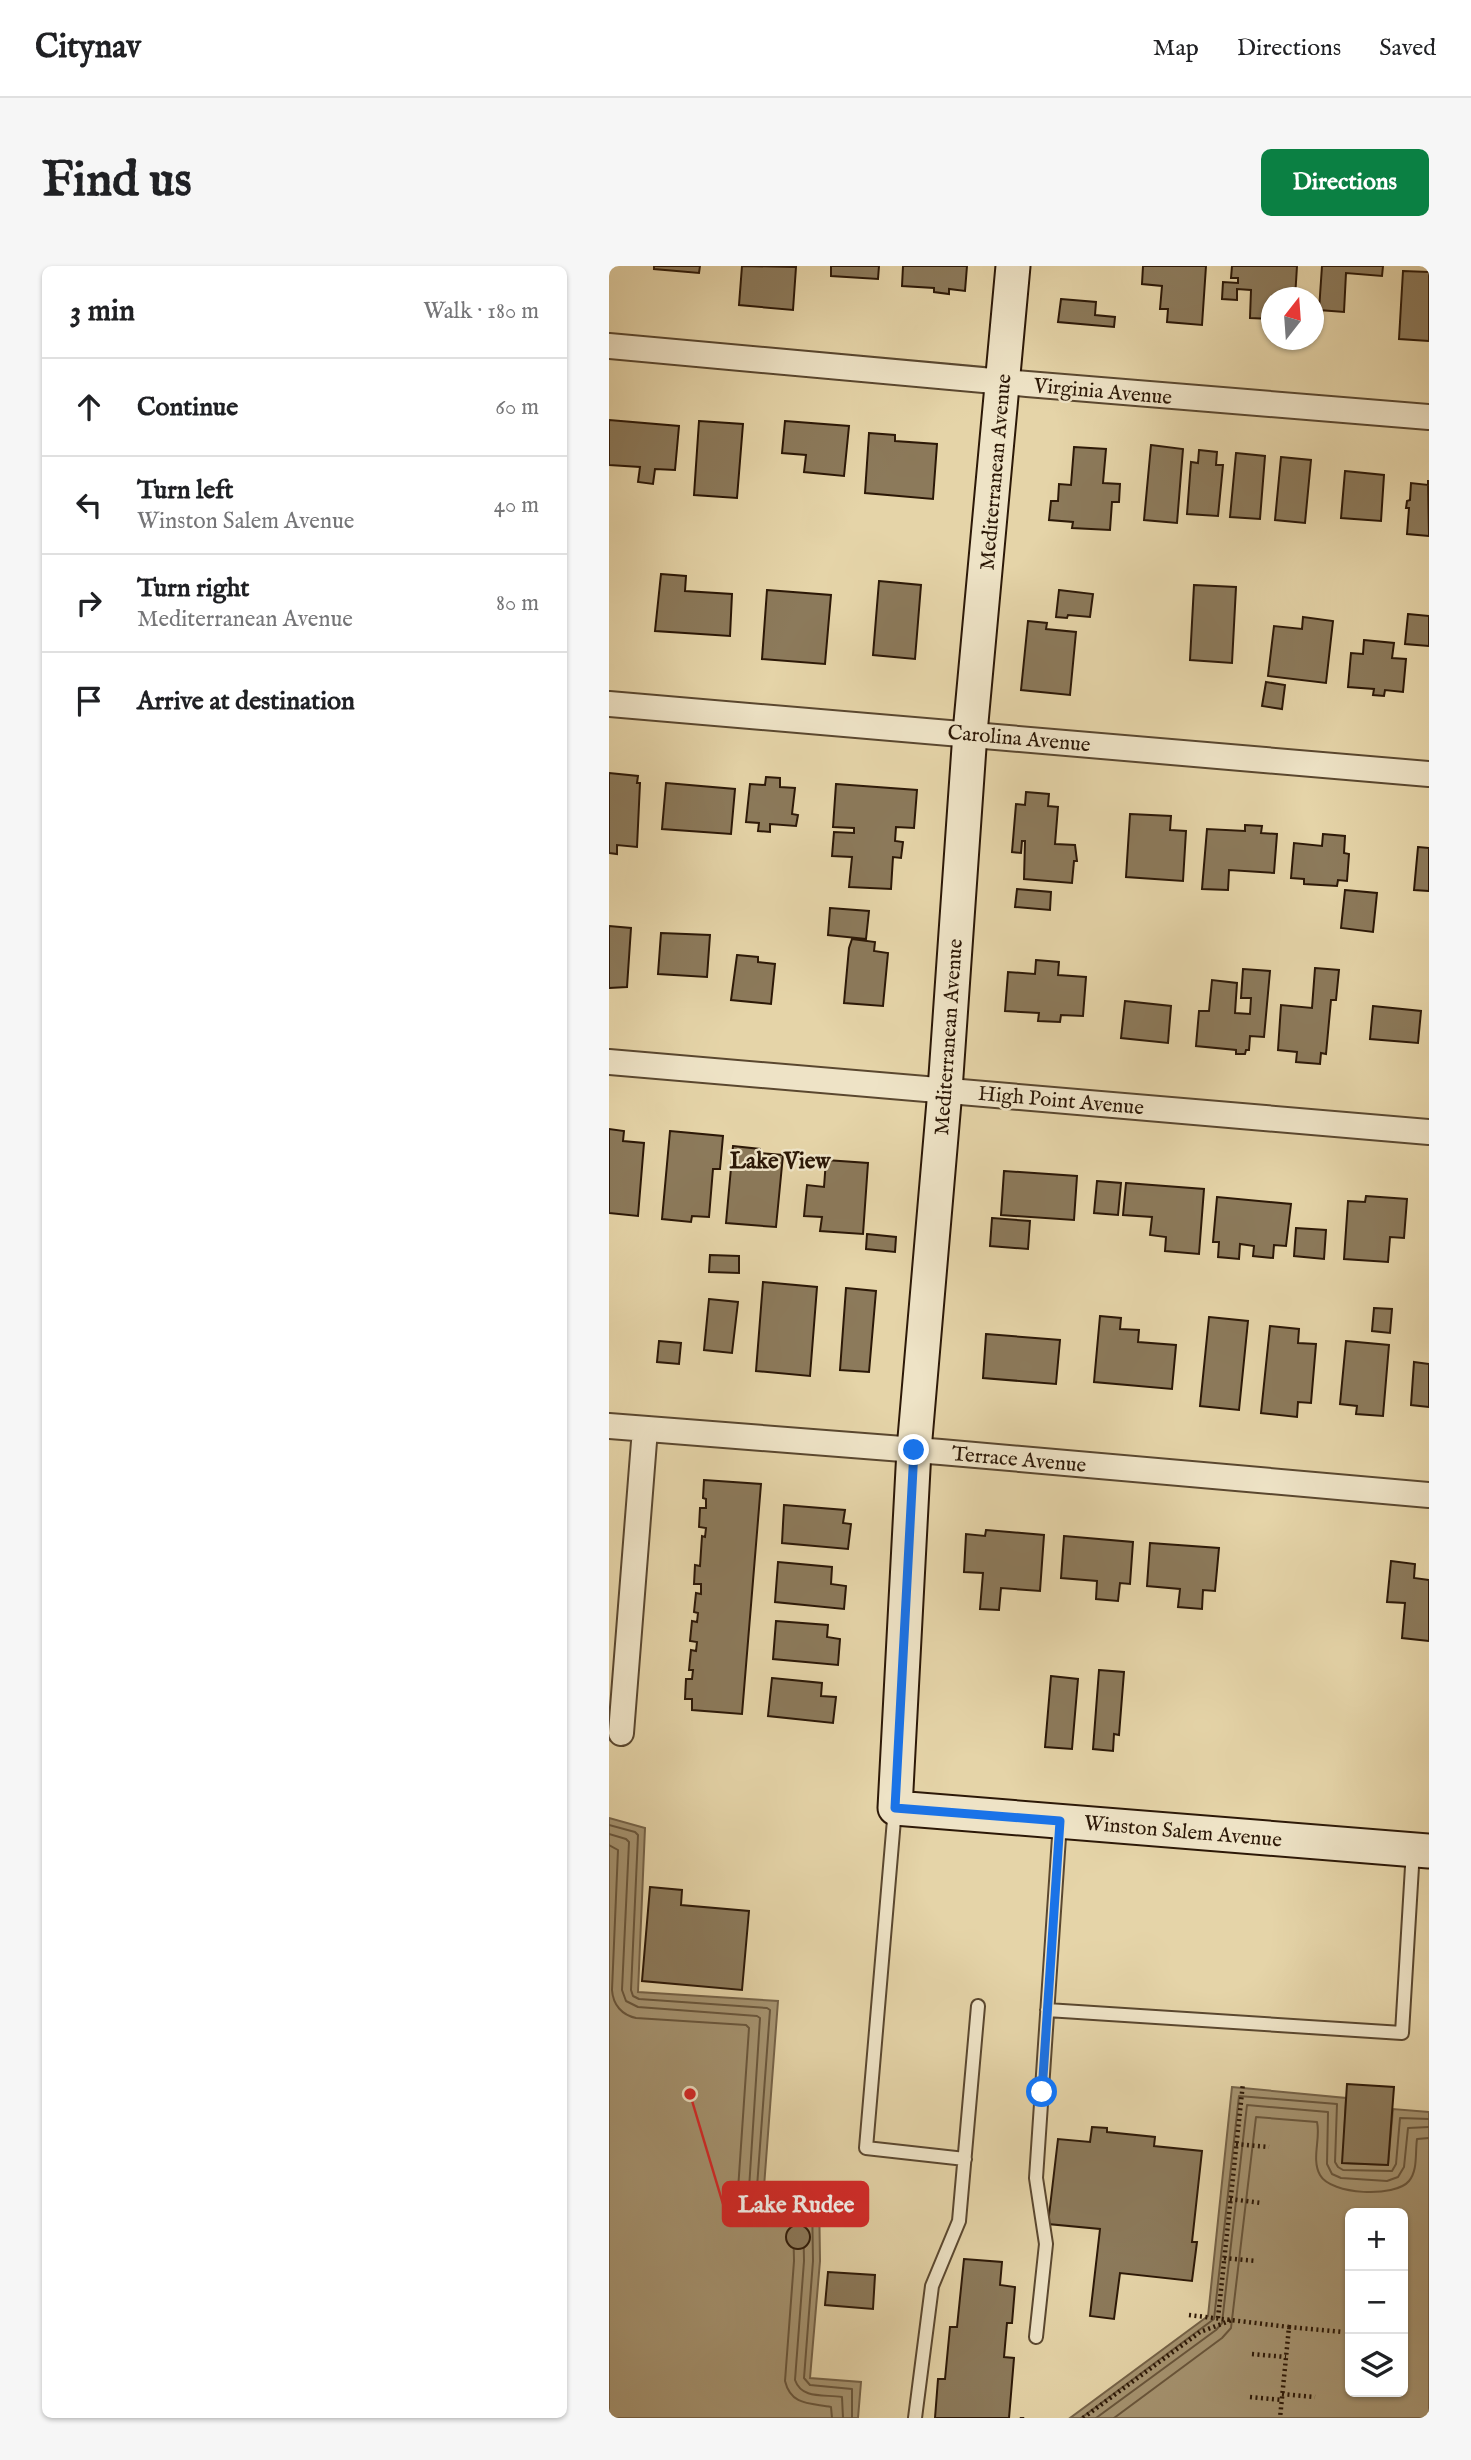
<!DOCTYPE html>
<meta charset="utf-8">
<style>
:root{--surface:#fff;--page:#f6f6f6;--text:#202124;--muted:#757577;--line:#e0e0e0;--accent:#0b8043}
body{margin:0;font-family:"IM FELL English",serif;background:var(--page);color:var(--text)}
.controls{position:absolute;right:21px;bottom:21px;display:grid;overflow:hidden;border-radius:10px;box-shadow:0 2px 5px #0004}
.controls button{width:63px;height:63px;display:grid;place-items:center;padding:0;border:0;border-bottom:2px solid var(--line);background:var(--surface);color:var(--text);font:35px sans-serif}
.compass{position:absolute;left:652px;top:21px;width:63px;height:63px;border-radius:50%;background:var(--surface);box-shadow:0 2px 5px #0004;rotate:17deg}
.stop{position:absolute;width:21px;height:21px;margin:-16px;border:5px solid #1a73e8;border-radius:50%;background:#fff}
.stop.end{background:#1a73e8;border-color:#fff;box-shadow:0 2px 7px #0008}
.list{margin:0;padding:0;list-style:none}
h2{display:flex;justify-content:space-between;align-items:center;height:91px;margin:0;padding:0 28px;font-size:30px}
h2 small{font-size:23px;font-weight:400;color:var(--muted)}
.list li{display:grid;grid-template-columns:46px 1fr auto;gap:21px;align-items:center;box-sizing:border-box;height:98px;padding:0 28px;border-top:2px solid var(--line)}
.list b{display:block;font-size:26px;white-space:nowrap}
.list p{margin:0;font-size:23px;white-space:nowrap;color:var(--muted)}
.list em{font-size:23px;font-style:normal;color:var(--muted)}
.icon{flex:none;width:38px;height:38px;fill:none;stroke:currentColor;stroke-width:2;stroke-linecap:round;stroke-linejoin:round}
.map{position:relative;flex:none;width:820px;height:2152px;overflow:hidden;border-radius:10px}
header{display:flex;align-items:center;gap:42px;box-sizing:border-box;height:98px;padding:0 35px;background:var(--surface);border-bottom:2px solid var(--line)}
header strong{font-size:33px}
nav{display:flex;gap:38px;margin-inline-start:auto;font-size:24px}
.intro{display:flex;align-items:center;justify-content:space-between;box-sizing:border-box;height:168px;padding:0 42px}
h1{margin:0;font-size:49px}
.button{padding:18px 32px;border-radius:10px;background:var(--accent);color:#fff;font-size:24px;font-weight:700}
main{display:flex;gap:42px;padding:0 42px}
aside{flex:1;background:var(--surface);border-radius:10px;box-shadow:0 2px 5px #0004}
.map>svg:first-child{display:block}
.water{fill:#a69471;stroke:#756247;stroke-width:2;fill-rule:evenodd}
.lines{fill:none;stroke-linecap:round;stroke-linejoin:round}
.shore{stroke:#69563c;stroke-width:2}
.building{fill:#8c7a5b;stroke:#2c1807;stroke-width:2}
.lane-casing{stroke:#5a472f;stroke-width:16}
.street-casing{stroke:#5a472f;stroke-width:28}
.secondary-casing{stroke:#2c1807;stroke-width:37}
.path{stroke:#2c1807;stroke-width:4.5;stroke-dasharray:2 3.5;stroke-linecap:butt}
.lane{stroke:#eee3c6;stroke-width:12}
.street{stroke:#eee3c6;stroke-width:24}
.secondary{stroke:#eee3c6;stroke-width:33}
.route{stroke:#1a73e8;stroke-width:9}
.labels{text-anchor:middle;stroke-width:5;stroke-linejoin:round;paint-order:stroke}
.street-label{font-size:21px;fill:#2c1807;stroke:#eee3c6}
.neighbourhood-label{font-size:23px;font-weight:bold;fill:#2c1807;stroke:#eee3c6}
.leader{fill:none;stroke:#d62828;stroke-width:2.5}
.callout-dot{fill:#d62828;stroke:#eee3c6;stroke-width:2.5}
.callout{fill:#d62828;stroke:#d62828;stroke-width:2.5}
.callout-label{font-size:23px;text-anchor:middle;font-weight:bold;fill:#fff}
</style>
<header>
<strong>Citynav</strong>
<nav><a>Map</a><a>Directions</a><a>Saved</a></nav>
</header>
<div class="intro"><h1>Find us</h1><a class="button">Directions</a></div>
<main>
<aside>
<h2>3 min<small>Walk · 180 m</small></h2>
<ul class="list">
<li><svg class="icon" aria-label="ahead" viewBox="0 0 24 24"><path d="M12 20V5M6 11l6-6 6 6"/></svg><div><b>Continue</b></div><em>60 m</em></li>
<li><svg class="icon" aria-label="left" viewBox="0 0 24 24"><path d="M17 20v-9H6M10 6l-5 5 5 5"/></svg><div><b>Turn left</b><p>Winston Salem Avenue</p></div><em>40 m</em></li>
<li><svg class="icon" aria-label="right" viewBox="0 0 24 24"><path d="M7 20v-9h11M14 6l5 5-5 5"/></svg><div><b>Turn right</b><p>Mediterranean Avenue</p></div><em>80 m</em></li>
<li><svg class="icon" aria-label="arrive" viewBox="0 0 24 24"><path d="M6 21V4h12l-3 4 3 4H6"/></svg><div><b>Arrive at destination</b></div></li>
</ul>
</aside>
<div class="map">
<svg width="820" height="2152" viewBox="0 0 820 2152">
<rect width="100%" height="100%" fill="#e5d4a8"/>
<filter id="stains"><feTurbulence type="fractalNoise" baseFrequency=".00286" numOctaves="4"/><feColorMatrix values="0 0 0 0 .2 0 0 0 0 .09 0 0 0 0 .02 0 0 0 .5 -.17"/></filter>
<radialGradient id="worn" r=".72"><stop offset=".6" stop-color="#630" stop-opacity="0"/><stop offset="1" stop-color="#630" stop-opacity=".3"/></radialGradient>
<!-- water -->
<path class="water" d="M 0,1552 L 36,1562 L 29,1726 L 169,1735 L 155,1921 L 210,1926 L 211,1995 L 201,2112 L 252,2116 L 249,2152 L 0,2152 Z
M 623,1821 L 737,1832 L 734,1897 L 779,1899 L 784,1843 L 820,1846 L 820,2152 L 461,2152 L 599,2050 ZM 741,1947 L 794,1947 L 794,2126 L 741,2126 Z"/>
<g class="lines">
<!-- shore -->
<path class="shore" d="M 0,1559 L 26,1566 L 29,1569 L 22,1724 L 24,1730 L 30,1733 L 158,1742 L 161,1744 L 148,1921 L 155,1928 L 200,1932 L 203,1934 L 204,1995 L 195,2112 L 201,2119 L 243,2123 L 243,2152
M 0,1568 L 17,1573 L 20,1576 L 13,1724 L 17,1735 L 29,1741 L 148,1750 L 151,1752 L 140,1923 C 148,1946 176,1935 194,1942 L 195,1995 L 186,2114 C 193,2134 216,2128 233,2131 L 234,2152
M 0,1579 L 9,1584 L 3,1724 C 4,1739 13,1749 27,1752 L 137,1759 L 140,1762 L 129,1924 C 138,1956 162,1942 184,1952 L 185,1995 L 176,2115 C 182,2140 202,2137 222,2141 L 223,2152
M 472,2152 L 605,2053 L 630,1830 L 728,1838 L 726,1896 L 729,1901 L 734,1904 L 783,1905 L 787,1898 L 791,1852 L 820,1853
M 487,2152 L 607,2064 L 613,2057 L 638,1839 L 719,1846 L 718,1898 L 723,1908 L 732,1912 L 778,1915 L 789,1911 L 795,1901 L 799,1862 L 820,1861
M 505,2152 L 613,2072 L 622,2062 L 647,1851 L 708,1856 C 712,1872 702,1893 711,1909 C 722,1929 786,1932 800,1915 C 809,1904 806,1887 808,1873 L 820,1872"/>
</g>
<!-- building -->
<path class="building" d="M 45,0 L 91,0 L 90,7 L 45,3 Z
M 133,0 L 187,1 L 184,44 L 130,39 Z
M 222,0 L 270,0 L 269,13 L 222,10 Z
M 294,0 L 358,0 L 356,25 L 340,23 L 340,28 L 325,26 L 325,22 L 293,20 Z
M 534,0 L 597,0 L 593,59 L 558,56 L 559,43 L 551,43 L 553,20 L 533,18 Z
M 623,0 L 688,0 L 686,32 L 662,32 L 662,53 L 641,52 L 642,24 L 628,23 L 628,34 L 613,33 L 614,16 L 629,17 L 629,12 L 622,12 Z
M 713,0 L 774,0 L 773,10 L 737,7 L 735,46 L 710,44 Z
M 794,5 L 820,6 L 820,75 L 790,73 Z
M 452,33 L 487,36 L 486,49 L 506,51 L 505,61 L 449,56 Z
M 0,154 L 70,160 L 66,204 L 46,203 L 44,218 L 29,216 L 31,201 L 0,199 Z
M 90,155 L 134,158 L 128,232 L 85,229 Z
M 176,155 L 240,160 L 235,210 L 195,206 L 197,189 L 173,187 Z
M 260,167 L 286,169 L 286,175 L 328,178 L 324,233 L 256,227 Z
M 542,179 L 574,183 L 568,257 L 535,254 Z
M 465,181 L 497,183 L 494,217 L 511,218 L 510,236 L 503,236 L 501,264 L 463,262 L 464,256 L 440,254 L 442,235 L 449,235 L 450,218 L 462,219 Z
M 590,184 L 608,186 L 607,199 L 614,199 L 609,250 L 578,248 L 582,196 L 589,197 Z
M 627,187 L 656,190 L 651,253 L 621,251 Z
M 672,191 L 702,194 L 696,257 L 666,254 Z
M 736,205 L 775,209 L 772,255 L 732,252 Z
M 819,214 L 820,270 L 798,268 L 800,242 L 797,242 L 798,235 L 801,234 L 802,217 L 819,219 Z
M 52,308 L 77,310 L 76,325 L 123,328 L 121,370 L 46,365 Z
M 270,315 L 312,319 L 306,393 L 264,389 Z
M 585,319 L 627,321 L 623,397 L 581,394 Z
M 158,324 L 222,329 L 216,398 L 153,393 Z
M 450,324 L 484,328 L 481,351 L 459,349 L 458,352 L 447,351 Z
M 799,348 L 820,350 L 820,380 L 796,378 Z
M 694,351 L 724,355 L 717,417 L 659,410 L 665,360 L 693,363 Z
M 419,355 L 438,357 L 437,363 L 467,366 L 461,429 L 412,424 Z
M 755,374 L 785,377 L 783,392 L 797,393 L 794,426 L 776,424 L 775,430 L 764,429 L 765,423 L 739,421 L 742,387 L 754,388 Z
M 657,416 L 676,419 L 673,443 L 653,440 Z
M 0,507 L 29,510 L 28,517 L 31,517 L 28,581 L 8,579 L 8,588 L 0,587 Z
M 157,511 L 171,512 L 171,521 L 186,522 L 183,548 L 189,549 L 187,560 L 161,558 L 161,566 L 149,565 L 150,557 L 137,556 L 141,518 L 156,519 Z
M 57,517 L 126,523 L 122,568 L 53,563 Z
M 227,518 L 308,524 L 305,562 L 287,561 L 286,575 L 294,576 L 292,592 L 284,591 L 282,623 L 240,621 L 243,591 L 223,590 L 225,566 L 245,567 L 245,562 L 224,561 Z
M 417,526 L 440,528 L 439,540 L 449,541 L 446,578 L 466,579 L 468,595 L 465,595 L 463,617 L 415,613 L 416,575 L 413,575 L 412,587 L 403,586 L 407,538 L 416,539 Z
M 521,548 L 562,550 L 561,564 L 577,565 L 574,615 L 517,611 Z
M 636,559 L 653,560 L 652,567 L 668,568 L 665,607 L 620,604 L 619,624 L 593,623 L 598,563 L 636,565 Z
M 714,568 L 736,570 L 735,587 L 740,588 L 738,615 L 729,614 L 728,620 L 695,618 L 695,613 L 682,612 L 685,577 L 713,580 Z
M 809,581 L 820,582 L 820,625 L 805,624 Z
M 408,623 L 442,626 L 441,644 L 406,641 Z
M 736,624 L 768,627 L 764,666 L 732,662 Z
M 221,642 L 260,645 L 257,673 L 219,669 Z
M 0,660 L 22,662 L 18,721 L 0,722 Z
M 52,667 L 101,669 L 98,711 L 49,708 Z
M 243,673 L 266,676 L 265,685 L 279,687 L 274,740 L 235,737 L 240,682 Z
M 128,689 L 149,691 L 149,696 L 166,698 L 162,738 L 122,734 Z
M 427,694 L 450,696 L 449,709 L 477,711 L 474,750 L 452,749 L 451,756 L 429,755 L 430,747 L 396,745 L 399,706 L 426,708 Z
M 706,702 L 730,704 L 727,734 L 722,734 L 717,788 L 712,787 L 711,798 L 687,796 L 688,786 L 669,784 L 672,739 L 703,742 Z
M 634,703 L 661,705 L 655,771 L 641,770 L 640,784 L 637,784 L 636,788 L 627,788 L 627,784 L 587,780 L 590,745 L 600,745 L 603,714 L 628,717 L 626,747 L 641,748 L 642,732 L 632,732 Z
M 516,735 L 562,740 L 559,777 L 512,772 Z
M 764,740 L 812,745 L 809,777 L 761,773 Z
M 0,863 L 15,865 L 14,875 L 35,877 L 29,950 L 0,947 Z
M 61,865 L 114,870 L 111,903 L 104,903 L 100,951 L 83,950 L 82,956 L 53,953 Z
M 124,880 L 151,883 L 151,887 L 174,889 L 167,961 L 117,957 Z
M 217,894 L 259,897 L 254,968 L 211,965 L 213,951 L 195,950 L 198,919 L 215,921 Z
M 395,905 L 468,910 L 465,954 L 392,949 Z
M 488,915 L 512,917 L 509,949 L 485,947 Z
M 517,917 L 595,923 L 590,988 L 556,985 L 557,971 L 541,969 L 543,951 L 514,949 Z
M 757,930 L 798,933 L 795,972 L 781,971 L 779,996 L 735,993 L 739,935 L 756,936 Z
M 608,931 L 682,938 L 677,980 L 665,979 L 664,992 L 644,990 L 645,980 L 631,978 L 630,993 L 609,991 L 610,976 L 604,976 Z
M 383,952 L 421,955 L 419,983 L 381,980 Z
M 687,962 L 717,964 L 715,993 L 685,990 Z
M 258,968 L 287,971 L 286,986 L 257,983 Z
M 101,989 L 130,990 L 130,1007 L 100,1006 Z
M 154,1016 L 208,1021 L 201,1110 L 147,1105 Z
M 237,1022 L 267,1025 L 260,1106 L 231,1104 Z
M 100,1033 L 129,1036 L 123,1087 L 95,1084 Z
M 765,1042 L 783,1043 L 781,1067 L 763,1065 Z
M 491,1050 L 512,1052 L 511,1063 L 530,1064 L 529,1076 L 567,1079 L 563,1123 L 485,1116 Z
M 600,1051 L 639,1055 L 630,1144 L 591,1140 Z
M 661,1060 L 690,1063 L 689,1077 L 707,1078 L 702,1137 L 689,1136 L 688,1151 L 652,1147 Z
M 377,1068 L 451,1074 L 447,1118 L 374,1112 Z
M 50,1075 L 72,1077 L 70,1098 L 48,1096 Z
M 737,1075 L 780,1079 L 774,1150 L 747,1148 L 748,1140 L 731,1138 Z
M 805,1096 L 820,1098 L 820,1141 L 802,1139 Z
M 95,1214 L 152,1218 L 133,1448 L 83,1444 L 83,1433 L 76,1433 L 77,1413 L 83,1413 L 84,1404 L 80,1404 L 82,1384 L 87,1385 L 88,1376 L 81,1375 L 83,1355 L 88,1356 L 89,1347 L 85,1346 L 87,1327 L 92,1328 L 92,1318 L 85,1318 L 86,1299 L 91,1300 L 93,1270 L 96,1271 L 97,1262 L 90,1261 L 91,1242 L 97,1242 L 97,1233 L 94,1232 Z
M 175,1239 L 236,1244 L 234,1257 L 242,1258 L 239,1283 L 173,1277 Z
M 377,1264 L 435,1269 L 431,1325 L 392,1322 L 390,1344 L 371,1343 L 374,1307 L 355,1306 L 357,1268 L 376,1270 Z
M 455,1270 L 524,1276 L 521,1318 L 511,1317 L 509,1335 L 487,1333 L 488,1315 L 452,1312 Z
M 541,1277 L 610,1282 L 606,1325 L 594,1324 L 593,1343 L 569,1341 L 571,1323 L 538,1320 Z
M 782,1295 L 806,1298 L 805,1312 L 820,1314 L 820,1375 L 793,1372 L 796,1337 L 778,1336 Z
M 169,1296 L 223,1301 L 222,1318 L 237,1320 L 235,1343 L 166,1336 Z
M 167,1355 L 219,1359 L 218,1371 L 231,1373 L 229,1399 L 164,1393 Z
M 490,1404 L 515,1406 L 510,1469 L 505,1468 L 504,1485 L 484,1483 Z
M 442,1410 L 469,1413 L 463,1483 L 436,1481 Z
M 163,1412 L 213,1417 L 212,1430 L 227,1431 L 224,1457 L 159,1450 Z
M 41,1621 L 73,1624 L 72,1639 L 140,1645 L 133,1724 L 33,1715 Z
M 738,1818 L 785,1821 L 779,1899 L 733,1897 Z
M 483,1861 L 498,1862 L 498,1866 L 546,1871 L 545,1880 L 593,1885 L 583,1976 L 588,1976 L 583,2015 L 511,2007 L 505,2053 L 481,2050 L 491,1963 L 439,1958 L 449,1873 L 481,1876 Z
M177 1971a12 12 0 1 1 24 0a12 12 0 1 1-24 0Z
M 355,1993 L 393,1996 L 391,2019 L 406,2021 L 403,2057 L 398,2057 L 395,2091 L 405,2092 L 400,2152 L 326,2152 L 329,2113 L 336,2113 L 341,2061 L 348,2061 Z
M 219,2006 L 266,2009 L 264,2043 L 216,2039 Z"/>
<g class="lines">
<!-- lane casing -->
<g class="lane-casing">
<path id="lane" d="M 286,1542 L 257,1882 L 356,1893
M 438,1744 L 793,1767 L 804,1584
M 427,2071 L 437,1978 L 427,1912 L 451,1556
M 306,2152 L 323,2020 L 350,1955 L 369,1740"/>
</g>
<!-- street casing -->
<g class="street-casing">
<path id="street" d="M 0,80 L 418,118 L 820,151
M 0,438 L 820,508
M 0,796 L 820,866
M 0,1160 L 332,1186 L 820,1229
M 12,1467 L 36,1163"/>
</g>
<!-- secondary casing -->
<g class="secondary-casing">
<path id="secondary" d="M 404,0 L 361,467 L 336,824 L 305,1184 L 286,1542 L 820,1585"/>
</g>
<!-- path -->
<path class="path" d="M 627,1878 L 660,1881
M 621,1933 L 653,1937
M 615,1992 L 647,1995
M 580,2049 L 680,2061 L 671,2152
M 609,2052 L 634,1817
M 680,2061 L 734,2066
M 643,2088 L 677,2091
M 673,2128 L 706,2131
M 641,2131 L 673,2134
M 413,2152 L 413,2151
M 474,2152 L 591,2066 L 623,2054"/>
<!-- lane -->
<use href="#lane" class="lane"/>
<!-- street -->
<use href="#street" class="street"/>
<!-- secondary -->
<use href="#secondary" class="secondary"/>
</g>
<g class="lines">
<!-- route -->
<path class="route" d="M 305,1184 L 286,1542 L 451,1555 L 433,1826"/>
</g>
<g class="labels">
<!-- street labels -->
<g class="street-label">
<text transform="translate(494 125) rotate(5)" y="7">Virginia Avenue</text>
<text transform="translate(386 206) rotate(-85)" y="7">Mediterranean Avenue</text>
<text transform="translate(410 472) rotate(5)" y="7">Carolina Avenue</text>
<text transform="translate(339 771) rotate(-86)" y="7">Mediterranean Avenue</text>
<text transform="translate(452 834) rotate(5)" y="7">High Point Avenue</text>
<text transform="translate(410 1193) rotate(5)" y="7">Terrace Avenue</text>
<text transform="translate(574 1565) rotate(5)" y="7">Winston Salem Avenue</text>
</g>
<!-- neighbourhood labels -->
<g class="neighbourhood-label">
<text x="171" y="902">Lake View</text>
</g>
</g>
<!-- callouts -->
<path class="leader" d="M81 1828L114 1938"/>
<circle class="callout-dot" cx="81" cy="1828" r="7"/>
<rect class="callout" x="114" y="1916" width="145" height="44" rx="7"/>
<g class="callout-label">
<text x="187" y="1946">Lake Rudee</text>
</g>
<rect width="100%" height="100%" filter="url(#stains)"/>
<rect width="100%" height="100%" fill="url(#worn)"/>
</svg>
<div class="controls">
<button>+</button>
<button>−</button>
<button><svg class="icon" aria-label="layers" viewBox="0 0 24 24"><path d="M12 4l9 5-9 5-9-5zM3 14l9 5 9-5"/></svg></button>
</div>
<svg class="compass" viewBox="-18 -18 36 36"><path d="M0-13l5 13h-10z" fill="#e53935"/><path d="M0 13l5-13h-10z" fill="#757577"/></svg>
<div class="stop" style="left:433px;top:1826px"></div>
<div class="stop end" style="left:305px;top:1184px"></div>
</div>
</main>
